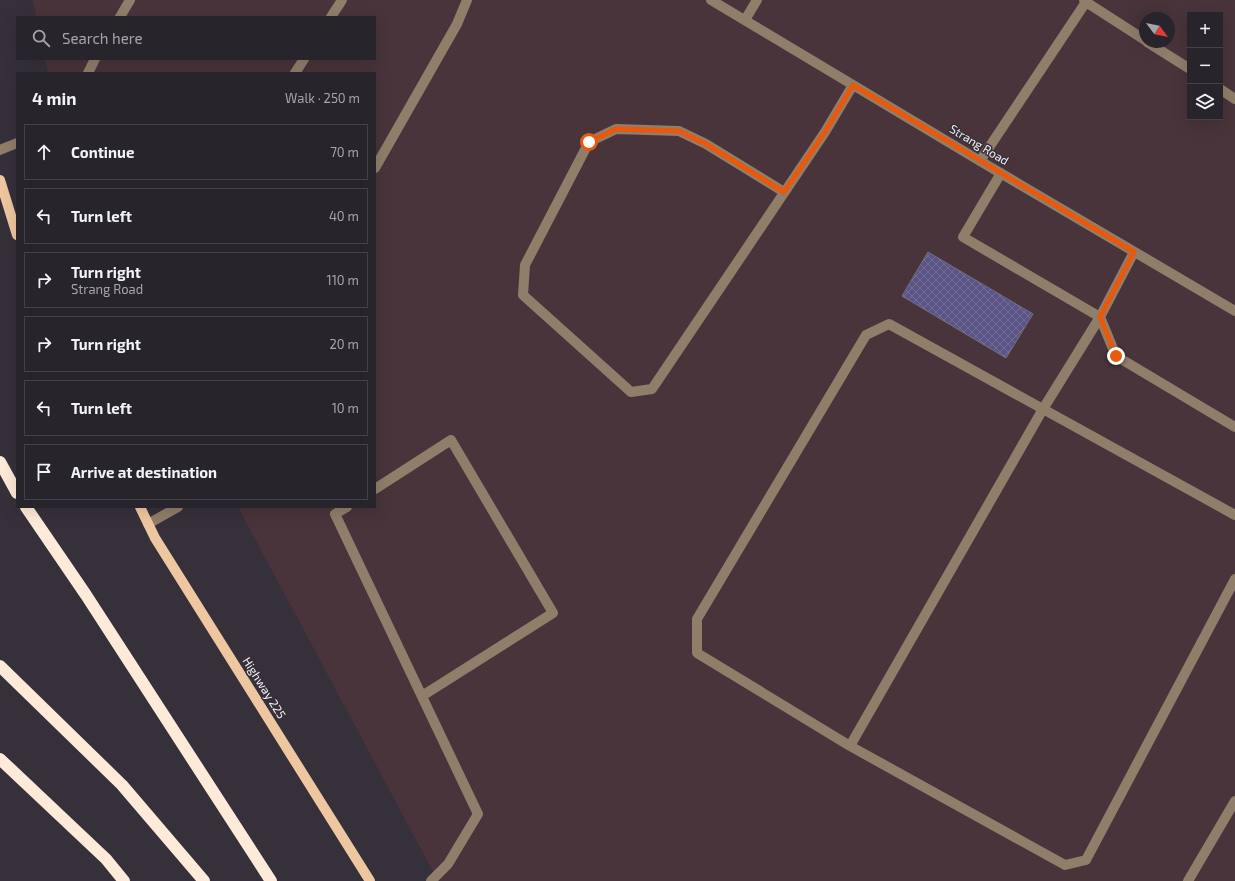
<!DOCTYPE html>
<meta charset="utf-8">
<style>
:root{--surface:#28242c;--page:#343038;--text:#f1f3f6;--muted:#a5a4a9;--line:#444148}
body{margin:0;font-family:"Exo 2",sans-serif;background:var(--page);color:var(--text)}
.controls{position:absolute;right:12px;top:12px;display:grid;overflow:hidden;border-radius:0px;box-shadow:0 4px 16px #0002}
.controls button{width:36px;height:36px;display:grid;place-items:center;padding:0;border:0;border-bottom:1px solid var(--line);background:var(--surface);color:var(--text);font:20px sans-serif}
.compass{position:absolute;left:1139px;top:12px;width:36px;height:36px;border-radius:50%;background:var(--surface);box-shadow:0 4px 16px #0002;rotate:122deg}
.stop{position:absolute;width:12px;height:12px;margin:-9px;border:3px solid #ea580c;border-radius:50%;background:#fff}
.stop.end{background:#ea580c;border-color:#fff;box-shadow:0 1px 4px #0008}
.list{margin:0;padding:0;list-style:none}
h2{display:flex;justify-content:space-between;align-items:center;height:52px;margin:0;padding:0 16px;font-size:17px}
h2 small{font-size:13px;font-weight:400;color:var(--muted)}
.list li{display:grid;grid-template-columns:26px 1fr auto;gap:12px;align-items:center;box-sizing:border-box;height:56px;margin:0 8px 8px;padding:0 8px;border:1px solid var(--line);border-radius:0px}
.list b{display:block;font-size:15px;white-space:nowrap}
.list p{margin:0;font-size:13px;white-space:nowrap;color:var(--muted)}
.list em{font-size:13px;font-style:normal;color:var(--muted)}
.icon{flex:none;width:22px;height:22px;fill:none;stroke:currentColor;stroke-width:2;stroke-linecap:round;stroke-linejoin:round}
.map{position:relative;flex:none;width:1235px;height:881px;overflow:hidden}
.search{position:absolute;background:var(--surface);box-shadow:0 4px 16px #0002;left:16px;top:16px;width:360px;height:44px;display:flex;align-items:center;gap:10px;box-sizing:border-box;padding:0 14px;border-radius:0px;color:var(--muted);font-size:15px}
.panel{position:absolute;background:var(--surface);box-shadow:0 4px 16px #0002;left:16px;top:72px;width:360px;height:436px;border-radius:0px}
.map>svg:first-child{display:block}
.industrial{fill:#48343a;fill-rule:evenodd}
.building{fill:url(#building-cross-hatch);stroke:#72717e}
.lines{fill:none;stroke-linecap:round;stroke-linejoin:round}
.minor{stroke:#907d6a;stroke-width:10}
.major{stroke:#eec7a0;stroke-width:10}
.highway{stroke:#fdead8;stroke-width:12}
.route{stroke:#ea580c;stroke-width:5}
.labels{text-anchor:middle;stroke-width:3;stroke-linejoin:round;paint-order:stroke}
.street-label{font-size:12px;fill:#f4eff6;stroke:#36303a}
</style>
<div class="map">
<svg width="1235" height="881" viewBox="0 0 1235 881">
<defs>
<pattern id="building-cross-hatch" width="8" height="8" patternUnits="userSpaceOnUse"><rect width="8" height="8" fill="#5b5486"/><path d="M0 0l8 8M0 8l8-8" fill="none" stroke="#736d98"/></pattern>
</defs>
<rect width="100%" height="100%" fill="#36303a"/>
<!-- industrial -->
<path class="industrial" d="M 33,0 L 1235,0 L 1235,881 L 438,881 L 238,507 L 375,507 L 375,73 L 48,73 L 45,59 L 375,59 L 375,17 L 36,17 ZM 1190,15 L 1220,15 L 1220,117 L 1190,117 ZM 1145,18 L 1169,18 L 1169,42 L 1145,42 Z"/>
<!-- building -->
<path class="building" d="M 928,252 L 1033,314 L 1006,358 L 902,296 Z"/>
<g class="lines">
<!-- minor -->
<path class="minor" d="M 711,0 L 980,161 L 1235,311
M 1087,0 L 1086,2 L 1145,40
M 120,17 L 130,0
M 331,17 L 342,0
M 745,20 L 757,0
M 1147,42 L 1190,69
M 88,73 L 95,59
M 295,73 L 304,59
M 1220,89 L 1235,99
M 0,150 L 17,143
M 980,161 L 1086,2 L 1084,0
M 375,168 L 457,24 L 467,0
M 1001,173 L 963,237 L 1100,317 L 1134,252
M 784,192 L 706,144 L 679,131 L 616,129 L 589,142 L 525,265 L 523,295 L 631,392 L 652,389 L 825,132 L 853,85
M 1100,317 L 1043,409 L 850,746 L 1065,865 L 1086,860 L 1235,579
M 1100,317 L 1116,356 L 1235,427
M 375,489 L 451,440 L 553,613 L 422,696
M 347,507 L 335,514 L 478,814 L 448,864 L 431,881
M 148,524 L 178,507
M 850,746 L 697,653 L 697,619 L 866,335 L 889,324 L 1235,515
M 1188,881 L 1235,801"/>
<!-- major -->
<path class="major" d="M 0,180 L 17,235
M 140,507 L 155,538 L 370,881"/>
<!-- highway -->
<path class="highway" d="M 0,462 L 17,493
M 26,507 L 86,595 L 271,881
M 0,666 L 122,785 L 204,881
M 0,759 L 106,859 L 124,881"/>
</g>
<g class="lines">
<!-- route -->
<path class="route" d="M 589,142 L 616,129 L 679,131 L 706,144 L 784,192 L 825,132 L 853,85 L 1134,252 L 1100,317 L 1116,356"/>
</g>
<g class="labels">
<!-- street labels -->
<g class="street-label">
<text transform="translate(979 145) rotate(31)" y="4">Strang Road</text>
<text transform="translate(264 688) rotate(58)" y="4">Highway 225</text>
</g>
</g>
</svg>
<div class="controls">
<button>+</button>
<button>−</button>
<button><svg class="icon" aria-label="layers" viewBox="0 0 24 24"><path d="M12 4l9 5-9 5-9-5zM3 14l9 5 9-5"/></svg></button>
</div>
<svg class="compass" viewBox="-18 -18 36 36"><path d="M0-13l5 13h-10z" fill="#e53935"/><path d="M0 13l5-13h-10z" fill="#a5a4a9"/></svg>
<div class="stop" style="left:589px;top:142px"></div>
<div class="stop end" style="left:1116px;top:356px"></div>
<div class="search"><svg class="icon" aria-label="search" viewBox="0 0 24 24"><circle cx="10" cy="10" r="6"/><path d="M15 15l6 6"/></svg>Search here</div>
<section class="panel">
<h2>4 min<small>Walk · 250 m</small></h2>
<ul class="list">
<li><svg class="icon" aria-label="ahead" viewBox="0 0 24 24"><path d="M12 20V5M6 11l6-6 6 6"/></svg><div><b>Continue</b></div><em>70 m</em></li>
<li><svg class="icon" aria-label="left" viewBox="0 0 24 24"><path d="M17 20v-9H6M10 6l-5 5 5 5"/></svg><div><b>Turn left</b></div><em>40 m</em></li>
<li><svg class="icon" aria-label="right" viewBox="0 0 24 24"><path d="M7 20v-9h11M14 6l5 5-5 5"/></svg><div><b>Turn right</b><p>Strang Road</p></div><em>110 m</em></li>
<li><svg class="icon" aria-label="right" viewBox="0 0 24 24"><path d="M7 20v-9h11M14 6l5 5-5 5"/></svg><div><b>Turn right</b></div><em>20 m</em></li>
<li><svg class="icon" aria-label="left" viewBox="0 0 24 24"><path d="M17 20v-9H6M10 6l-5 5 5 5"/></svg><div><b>Turn left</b></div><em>10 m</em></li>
<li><svg class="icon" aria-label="arrive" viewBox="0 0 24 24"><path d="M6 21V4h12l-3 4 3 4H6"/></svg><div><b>Arrive at destination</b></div></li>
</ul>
</section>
</div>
